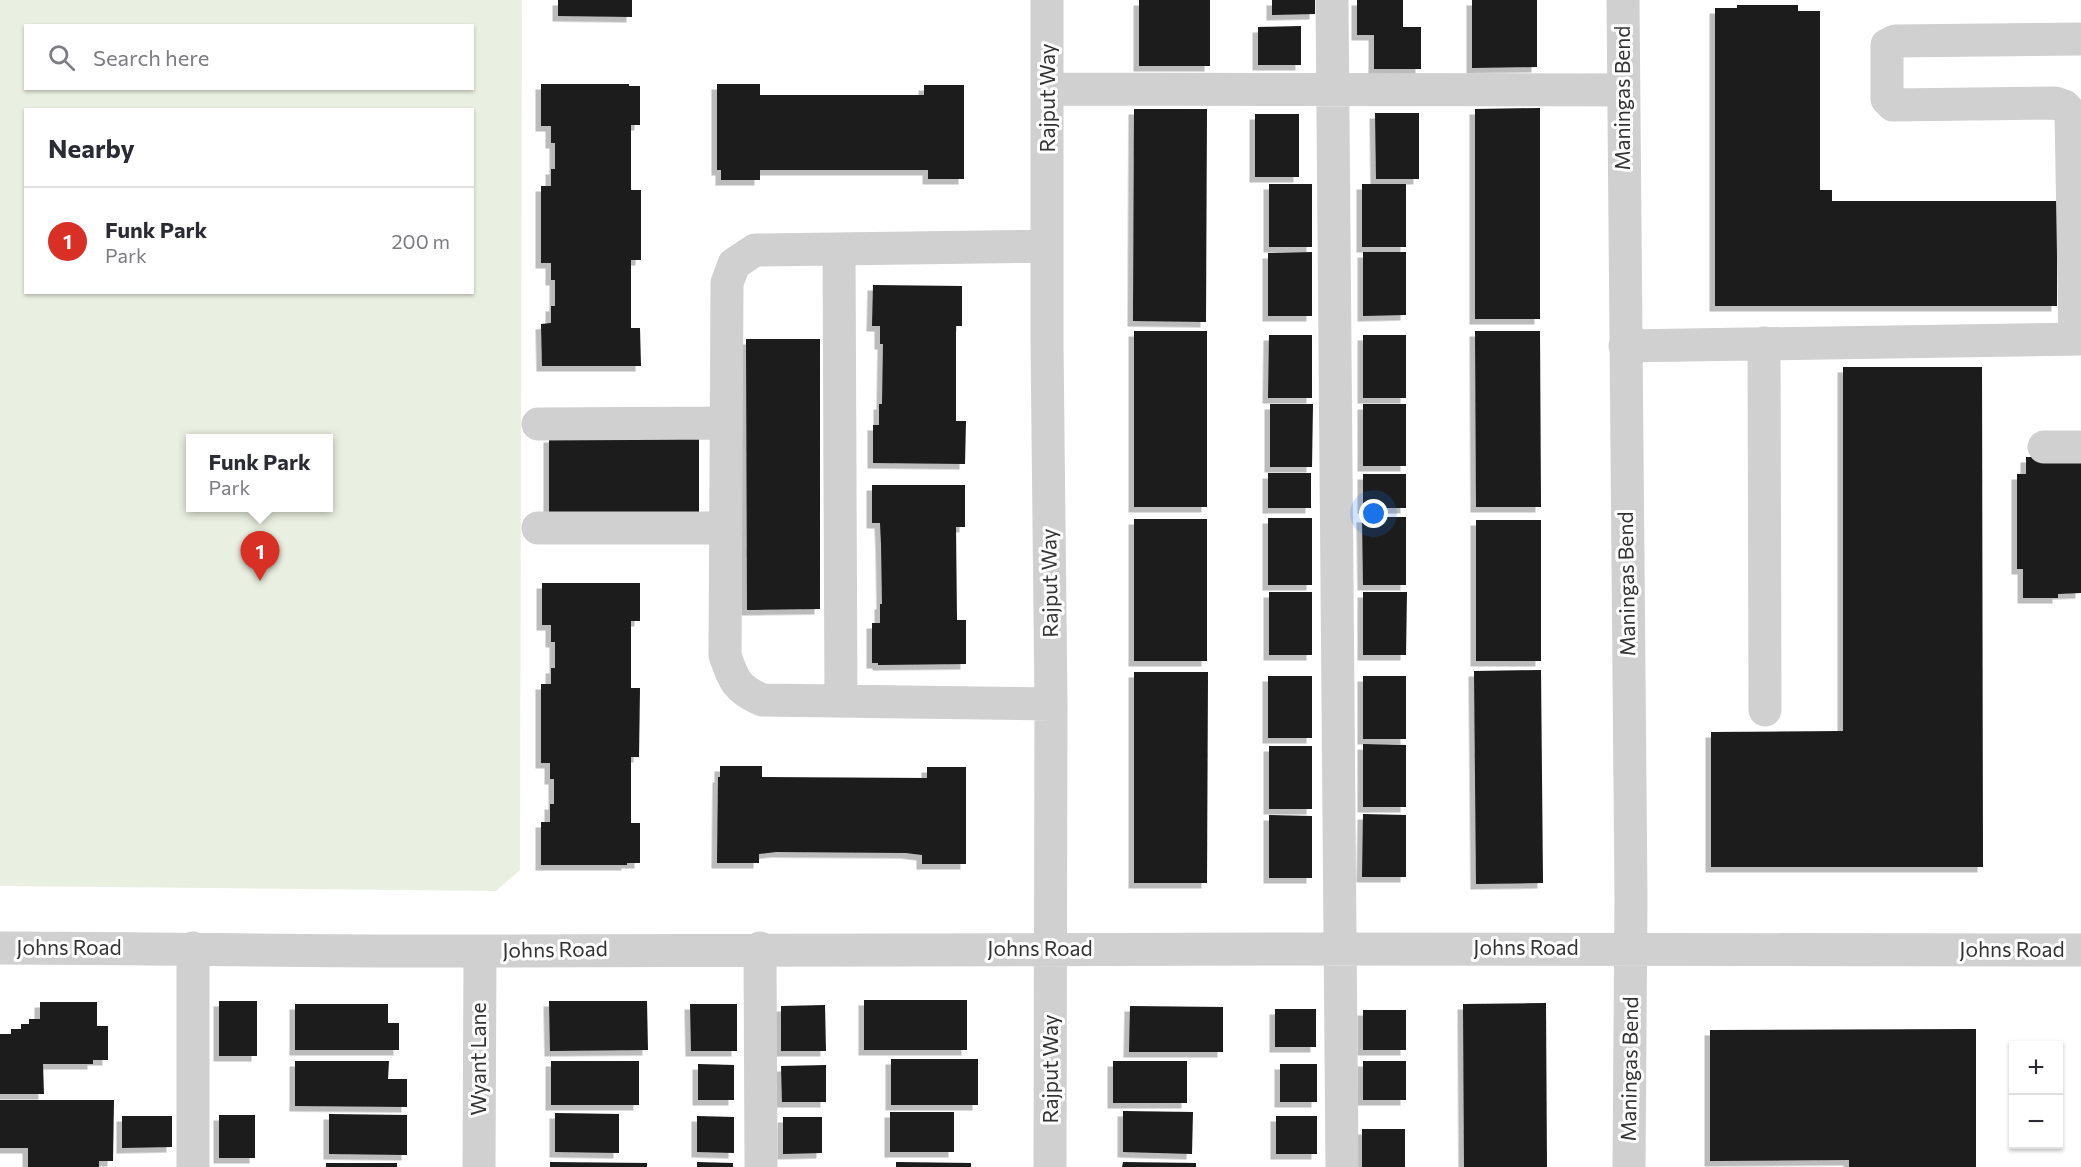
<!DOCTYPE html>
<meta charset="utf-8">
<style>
:root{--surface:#fff;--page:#f2f2f3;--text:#2b2b33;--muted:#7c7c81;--line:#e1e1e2;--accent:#d93025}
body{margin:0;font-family:Commissioner,sans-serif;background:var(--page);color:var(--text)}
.controls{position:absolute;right:18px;bottom:18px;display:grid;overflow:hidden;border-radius:0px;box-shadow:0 2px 4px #0004}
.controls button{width:54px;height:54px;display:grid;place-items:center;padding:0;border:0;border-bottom:2px solid var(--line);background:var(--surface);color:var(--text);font:30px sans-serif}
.you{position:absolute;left:1374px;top:514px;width:21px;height:21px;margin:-15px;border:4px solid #fff;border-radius:50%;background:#1a73e8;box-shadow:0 0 0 9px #1a73e833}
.badge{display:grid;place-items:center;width:39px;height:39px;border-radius:50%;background:var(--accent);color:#fff;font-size:20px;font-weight:700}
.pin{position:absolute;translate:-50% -50px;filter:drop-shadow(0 2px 3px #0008)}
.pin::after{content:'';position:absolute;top:32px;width:21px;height:18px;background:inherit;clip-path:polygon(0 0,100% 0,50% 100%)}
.popup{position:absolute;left:186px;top:434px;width:147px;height:78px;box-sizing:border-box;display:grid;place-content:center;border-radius:0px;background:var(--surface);filter:drop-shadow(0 2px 4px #0005);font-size:20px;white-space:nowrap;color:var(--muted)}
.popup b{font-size:22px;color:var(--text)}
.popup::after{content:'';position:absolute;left:50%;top:100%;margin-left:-12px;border:12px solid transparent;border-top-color:var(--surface)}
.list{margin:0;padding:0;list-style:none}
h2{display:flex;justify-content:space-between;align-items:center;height:78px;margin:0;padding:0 24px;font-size:26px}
h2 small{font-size:20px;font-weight:400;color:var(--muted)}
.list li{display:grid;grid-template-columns:39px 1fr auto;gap:18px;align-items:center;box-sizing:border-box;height:108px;padding:0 24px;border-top:2px solid var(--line)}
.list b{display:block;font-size:22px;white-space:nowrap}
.list p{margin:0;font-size:20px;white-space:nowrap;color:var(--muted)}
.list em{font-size:20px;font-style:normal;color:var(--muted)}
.icon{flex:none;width:33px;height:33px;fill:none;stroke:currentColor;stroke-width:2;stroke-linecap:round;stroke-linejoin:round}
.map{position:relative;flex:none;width:2081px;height:1167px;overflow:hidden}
.search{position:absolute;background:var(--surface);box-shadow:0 2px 4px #0004;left:24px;top:24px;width:450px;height:66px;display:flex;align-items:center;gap:15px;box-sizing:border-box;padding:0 21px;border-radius:0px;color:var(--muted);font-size:22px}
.panel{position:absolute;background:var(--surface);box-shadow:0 2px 4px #0004;left:24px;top:108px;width:450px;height:186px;border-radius:0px}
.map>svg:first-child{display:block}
.green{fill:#eaf0e1;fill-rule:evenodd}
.building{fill:#1a1a1a;filter:url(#shadow)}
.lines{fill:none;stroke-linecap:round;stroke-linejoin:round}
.minor{stroke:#d0d0d0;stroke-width:33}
.labels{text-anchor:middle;stroke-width:6;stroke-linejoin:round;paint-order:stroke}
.street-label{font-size:21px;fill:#333;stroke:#fff}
</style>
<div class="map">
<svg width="2081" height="1167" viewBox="0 0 2081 1167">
<defs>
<filter id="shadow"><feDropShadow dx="-5.5" dy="5.5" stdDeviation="0" flood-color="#0004"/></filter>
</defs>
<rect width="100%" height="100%" fill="#fff"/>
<!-- green -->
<path class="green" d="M 0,0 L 522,0 L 520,870 L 496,891 L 0,886 ZM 26,26 L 472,26 L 472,88 L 26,88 ZM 26,110 L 472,110 L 472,292 L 26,292 ZM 191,438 L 329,438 L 329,508 L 191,508 Z"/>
<!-- building -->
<path class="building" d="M 558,0 L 632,0 L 632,17 L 558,16 Z
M 1139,0 L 1210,0 L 1210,66 L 1139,66 Z
M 1272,0 L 1315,0 L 1315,14 L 1272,15 Z
M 1357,0 L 1403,0 L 1403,27 L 1421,27 L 1421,69 L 1374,69 L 1374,35 L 1357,35 Z
M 1472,0 L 1537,0 L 1537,67 L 1472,68 Z
M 1737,5 L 1798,5 L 1798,11 L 1820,11 L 1820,190 L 1832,190 L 1832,201 L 2057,201 L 2057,306 L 1715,306 L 1715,8 L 1737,8 Z
M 1301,26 L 1301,65 L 1258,65 L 1258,27 Z
M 541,84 L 629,84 L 629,86 L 640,86 L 640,125 L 631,125 L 631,190 L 641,190 L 641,260 L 631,260 L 631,328 L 640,328 L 641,366 L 542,366 L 541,324 L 551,323 L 551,306 L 555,306 L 555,280 L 551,280 L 551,263 L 541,263 L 541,186 L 551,186 L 551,169 L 555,169 L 555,143 L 551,143 L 551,126 L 541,126 Z
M 717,84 L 760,84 L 760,95 L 924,95 L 924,85 L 964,85 L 964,179 L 928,179 L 928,170 L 760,170 L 760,180 L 721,180 L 721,170 L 717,170 Z
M 1540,108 L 1540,319 L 1475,319 L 1475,109 Z
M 1134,109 L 1207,109 L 1206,322 L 1133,321 Z
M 1375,113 L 1419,113 L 1419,179 L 1376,179 Z
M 1255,114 L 1299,114 L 1299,177 L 1255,177 Z
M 1269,184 L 1312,184 L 1312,247 L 1269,247 Z
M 1362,184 L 1406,184 L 1406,247 L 1362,247 Z
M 1312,252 L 1312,316 L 1268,316 L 1268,253 Z
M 1363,252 L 1406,252 L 1406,315 L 1363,316 Z
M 873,285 L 962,286 L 962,326 L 956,326 L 956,421 L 966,421 L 965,464 L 873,463 L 873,425 L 879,425 L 879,404 L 882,404 L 883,344 L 880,344 L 880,326 L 872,326 Z
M 1134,331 L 1207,331 L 1207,507 L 1134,507 Z
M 1475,331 L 1540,331 L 1541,507 L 1476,507 Z
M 1269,335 L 1312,335 L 1312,398 L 1268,398 Z
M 1363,335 L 1406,335 L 1406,398 L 1363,398 Z
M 746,339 L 820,339 L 820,609 L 747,610 Z
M 1843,367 L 1982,367 L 1983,867 L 1711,867 L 1711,732 L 1843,731 Z
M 1270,404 L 1313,404 L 1312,467 L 1270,467 Z
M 1363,404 L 1406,404 L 1406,466 L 1363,466 Z
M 699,436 L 699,512 L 549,512 L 549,437 Z
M 2026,457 L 2081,457 L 2081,593 L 2058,594 L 2058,598 L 2023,598 L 2023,569 L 2017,569 L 2017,474 L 2026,474 Z
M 1268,473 L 1311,473 L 1311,508 L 1268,508 Z
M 1363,474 L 1406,474 L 1406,508 L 1363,508 Z
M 872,485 L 965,485 L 965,527 L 956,527 L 957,620 L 966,620 L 966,664 L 878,665 L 878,663 L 872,663 L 872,623 L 880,623 L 880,604 L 882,604 L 881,544 L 880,523 L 872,523 Z
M 1362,517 L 1406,517 L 1406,585 L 1363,585 Z
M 1268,518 L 1312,518 L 1312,585 L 1268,585 Z
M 1134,519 L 1207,519 L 1207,661 L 1134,661 Z
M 1476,520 L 1541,520 L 1541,661 L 1476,661 Z
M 542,583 L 640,583 L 640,621 L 631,621 L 631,688 L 640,688 L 639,757 L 631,757 L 631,823 L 640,823 L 640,863 L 627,863 L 627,865 L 541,865 L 541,822 L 550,822 L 550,804 L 554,804 L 554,779 L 550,779 L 550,763 L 541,763 L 541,684 L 551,684 L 551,668 L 555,668 L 555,642 L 551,642 L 551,625 L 542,625 Z
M 1269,592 L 1312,592 L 1312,655 L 1269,655 Z
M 1363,592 L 1407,592 L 1406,655 L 1363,655 Z
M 1541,670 L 1543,883 L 1476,884 L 1474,671 Z
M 1134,672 L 1208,672 L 1207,883 L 1134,883 Z
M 1268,676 L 1312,676 L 1312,738 L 1268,738 Z
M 1363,676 L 1406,676 L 1406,739 L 1363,739 Z
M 1363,744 L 1406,745 L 1406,807 L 1363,807 Z
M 1269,746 L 1312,746 L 1312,809 L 1269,809 Z
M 720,766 L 762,766 L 762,777 L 927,778 L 927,767 L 966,767 L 966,864 L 922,864 L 922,855 L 906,853 L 776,852 L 759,854 L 759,863 L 717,863 L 718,777 L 720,777 Z
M 1363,814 L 1406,815 L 1406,877 L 1362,877 Z
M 1269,815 L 1312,816 L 1312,878 L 1269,878 Z
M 864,1000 L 967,1000 L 967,1050 L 864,1050 Z
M 219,1001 L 257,1001 L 257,1056 L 219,1056 Z
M 549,1001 L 647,1001 L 648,1050 L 550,1051 Z
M 40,1002 L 97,1002 L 97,1026 L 108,1026 L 108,1060 L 93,1060 L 93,1064 L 43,1064 L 44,1094 L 0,1094 L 0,1034 L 11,1034 L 11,1029 L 21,1029 L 21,1024 L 29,1024 L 29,1019 L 40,1019 Z
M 1546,1003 L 1547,1167 L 1464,1167 L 1463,1004 Z
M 295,1004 L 388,1004 L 388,1023 L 399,1023 L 399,1050 L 295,1050 Z
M 690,1004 L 737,1004 L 737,1051 L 691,1051 Z
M 825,1005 L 826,1051 L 781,1051 L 781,1006 Z
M 1130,1006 L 1223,1007 L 1223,1052 L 1129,1052 Z
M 1275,1009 L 1316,1009 L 1316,1047 L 1275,1047 Z
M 1363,1010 L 1406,1010 L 1406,1050 L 1363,1050 Z
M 1976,1029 L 1976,1167 L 1849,1167 L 1849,1160 L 1710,1161 L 1710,1030 Z
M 891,1059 L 978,1059 L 978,1105 L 891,1105 Z
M 295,1061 L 389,1061 L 388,1079 L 407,1079 L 407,1107 L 295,1106 Z
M 551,1061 L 639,1061 L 639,1105 L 551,1105 Z
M 1113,1061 L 1187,1061 L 1187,1103 L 1113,1103 Z
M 1363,1061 L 1406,1061 L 1406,1100 L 1363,1100 Z
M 698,1064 L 734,1065 L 734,1100 L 698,1100 Z
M 1280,1064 L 1317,1064 L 1317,1102 L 1280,1102 Z
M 826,1065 L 826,1102 L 782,1102 L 781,1066 Z
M 0,1100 L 114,1100 L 113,1161 L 99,1161 L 99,1167 L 28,1167 L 28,1148 L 0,1148 Z
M 1123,1111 L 1193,1112 L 1192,1154 L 1123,1152 Z
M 890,1112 L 954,1112 L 954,1152 L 890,1152 Z
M 555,1113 L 619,1114 L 619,1153 L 555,1152 Z
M 329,1114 L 407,1115 L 407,1155 L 329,1154 Z
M 219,1115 L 255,1115 L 255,1158 L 219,1158 Z
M 122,1116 L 172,1116 L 172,1147 L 122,1148 Z
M 697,1116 L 734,1117 L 734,1153 L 697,1152 Z
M 1276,1116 L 1317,1116 L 1317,1154 L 1276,1154 Z
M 783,1117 L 822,1117 L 822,1153 L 783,1154 Z
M 1362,1129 L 1405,1129 L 1405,1167 L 1362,1167 Z
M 550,1162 L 647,1163 L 647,1167 L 550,1167 Z
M 697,1162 L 733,1163 L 733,1167 L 697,1167 Z
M 896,1162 L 971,1163 L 971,1167 L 896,1167 Z
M 1123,1162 L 1196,1163 L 1196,1167 L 1122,1167 Z
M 326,1163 L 397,1163 L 397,1167 L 326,1167 Z"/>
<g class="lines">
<!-- minor -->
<path class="minor" d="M 1047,0 L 1047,343 L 1051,704 L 1050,1167
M 1332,0 L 1342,1167
M 1623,0 L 1631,899 L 1629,1167
M 1048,89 L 1623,90
M 1047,246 L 755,250 L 734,264 L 727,283 L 725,655 C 733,680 737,689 762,700 L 1051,704
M 839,249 L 841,701
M 2075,339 L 2071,113 L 2064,106 L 2055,103 L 1893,105 L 1887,99 L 1887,45 L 1895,41 L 2081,39
M 1764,343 L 1765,710
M 1625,346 L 2081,339
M 538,424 L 726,423
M 2044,447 L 2081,447
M 538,528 L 726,528
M 0,948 C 160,948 321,952 481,951 C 1014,949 1548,948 2081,950
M 760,948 L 761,1167
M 193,1167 L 193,948
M 479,1167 L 480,951"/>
</g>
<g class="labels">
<!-- street labels -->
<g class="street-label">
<text transform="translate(1048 98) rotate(-90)" y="7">Rajput Way</text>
<text transform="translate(1623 98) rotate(-90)" y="7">Maningas Bend</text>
<text transform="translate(1050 583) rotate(-91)" y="7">Rajput Way</text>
<text transform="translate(1627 584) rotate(-91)" y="7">Maningas Bend</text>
<text x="69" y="955">Johns Road</text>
<text x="1526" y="955">Johns Road</text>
<text x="1040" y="956">Johns Road</text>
<text transform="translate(555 950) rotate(-1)" y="7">Johns Road</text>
<text x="2012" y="957">Johns Road</text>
<text transform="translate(479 1059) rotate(-90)" y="7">Wyant Lane</text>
<text transform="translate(1051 1069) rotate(-90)" y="7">Rajput Way</text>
<text transform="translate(1630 1069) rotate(-89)" y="7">Maningas Bend</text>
</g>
</g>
</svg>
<div class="controls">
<button>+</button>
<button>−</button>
</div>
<div class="you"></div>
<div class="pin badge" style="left:260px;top:581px">1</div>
<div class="popup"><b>Funk Park</b>Park</div>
<div class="search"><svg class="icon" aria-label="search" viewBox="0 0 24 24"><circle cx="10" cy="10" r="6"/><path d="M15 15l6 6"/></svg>Search here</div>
<section class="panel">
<h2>Nearby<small></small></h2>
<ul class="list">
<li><span class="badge">1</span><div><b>Funk Park</b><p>Park</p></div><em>200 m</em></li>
</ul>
</section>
</div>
